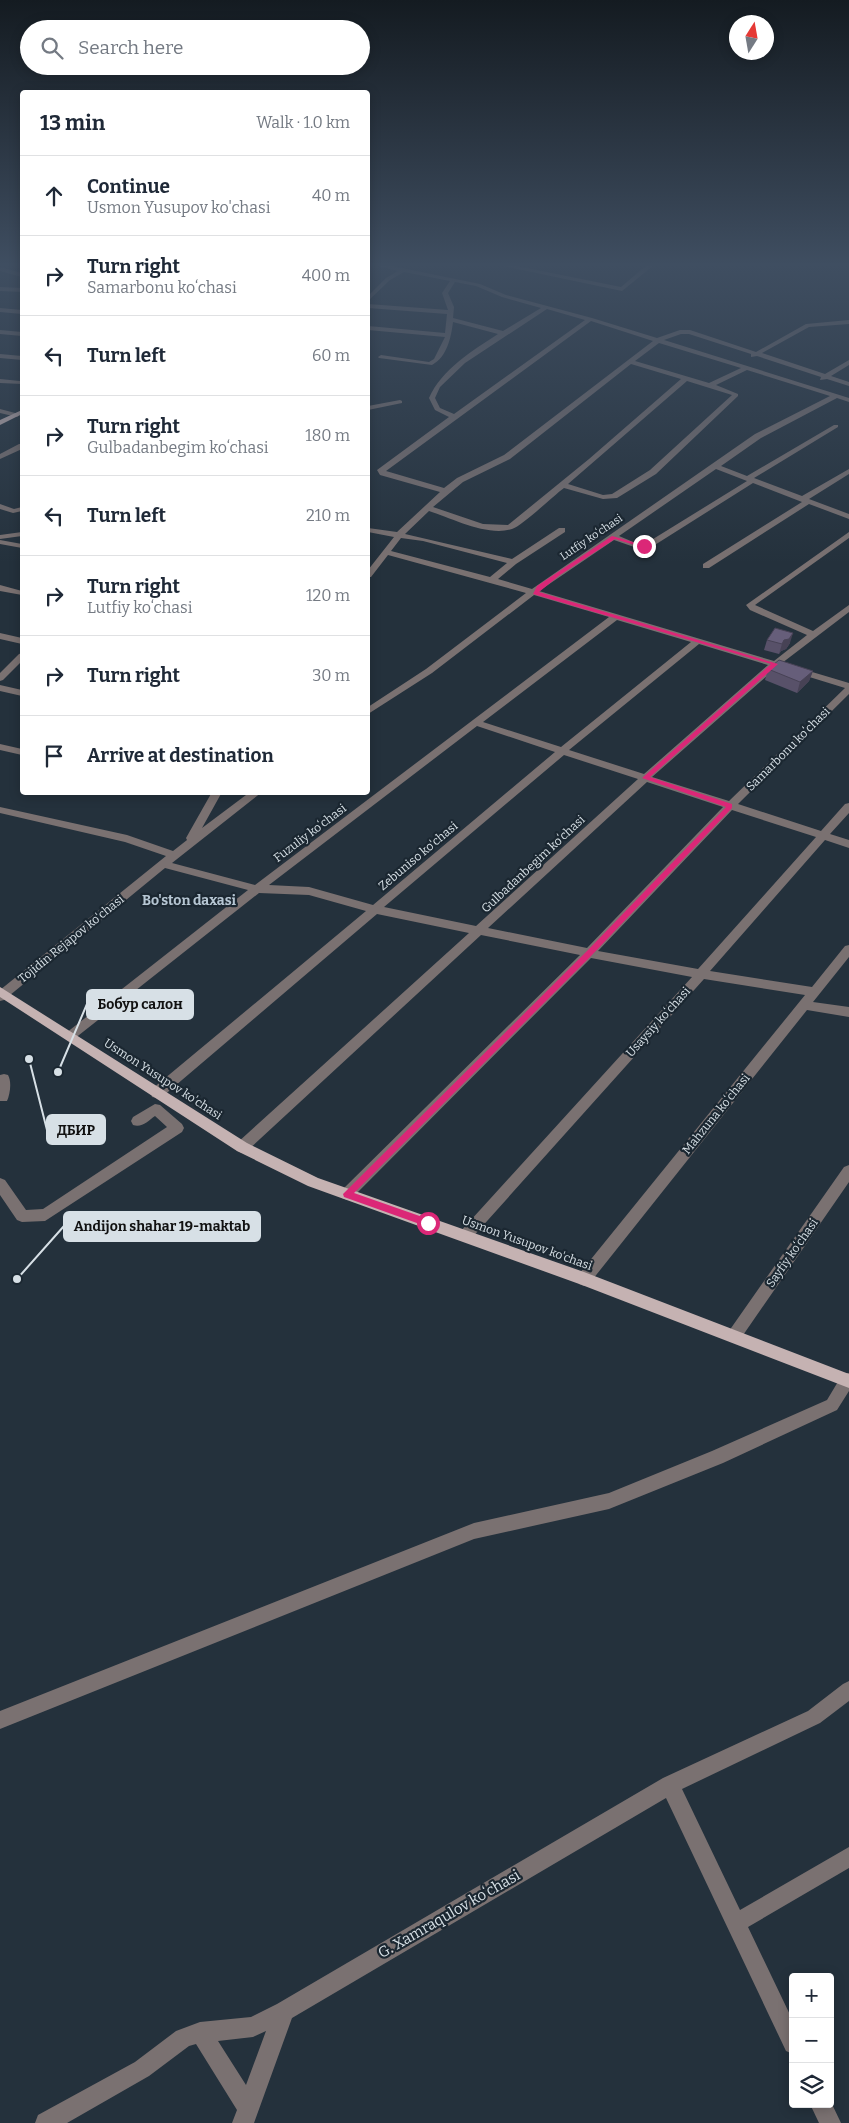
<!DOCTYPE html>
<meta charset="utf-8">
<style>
:root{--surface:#fff;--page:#f2f2f3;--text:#1f2937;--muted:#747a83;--line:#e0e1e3}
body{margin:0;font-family:Bitter,serif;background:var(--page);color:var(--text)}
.controls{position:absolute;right:15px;bottom:15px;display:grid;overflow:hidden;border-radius:5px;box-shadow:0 2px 12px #0003}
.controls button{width:45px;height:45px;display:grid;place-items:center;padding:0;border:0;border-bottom:1px solid var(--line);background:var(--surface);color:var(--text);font:25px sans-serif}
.compass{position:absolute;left:729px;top:15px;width:45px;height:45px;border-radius:50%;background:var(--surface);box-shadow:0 2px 12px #0003;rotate:11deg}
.stop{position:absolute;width:15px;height:15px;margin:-11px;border:4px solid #db2777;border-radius:50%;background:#fff}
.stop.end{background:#db2777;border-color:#fff;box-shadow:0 1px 5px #0008}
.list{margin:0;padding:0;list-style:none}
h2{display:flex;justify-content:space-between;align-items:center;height:65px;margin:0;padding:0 20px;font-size:21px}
h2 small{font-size:16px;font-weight:400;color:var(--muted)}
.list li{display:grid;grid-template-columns:32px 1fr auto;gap:15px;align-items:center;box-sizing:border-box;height:80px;padding:0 20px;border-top:1px solid var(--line)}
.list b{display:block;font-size:19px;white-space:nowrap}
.list p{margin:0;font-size:16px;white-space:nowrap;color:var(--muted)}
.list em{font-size:16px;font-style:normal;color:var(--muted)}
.icon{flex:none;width:28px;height:28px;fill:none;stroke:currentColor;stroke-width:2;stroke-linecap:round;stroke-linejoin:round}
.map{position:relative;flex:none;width:849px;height:2123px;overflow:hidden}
.search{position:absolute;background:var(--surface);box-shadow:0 2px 12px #0003;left:20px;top:20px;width:350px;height:55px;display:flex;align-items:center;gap:12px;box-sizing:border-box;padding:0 18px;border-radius:28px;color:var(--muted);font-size:19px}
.panel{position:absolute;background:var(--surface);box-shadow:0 2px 12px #0003;left:20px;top:90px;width:350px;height:705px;border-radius:5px}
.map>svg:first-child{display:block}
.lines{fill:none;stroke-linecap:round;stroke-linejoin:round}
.minor{fill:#7a7171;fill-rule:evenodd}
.major{fill:#c5b2b2;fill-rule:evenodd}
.wall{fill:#585169}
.shaded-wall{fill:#474255}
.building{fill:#665e7a;stroke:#474255}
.route{fill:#db2777}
.labels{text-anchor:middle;stroke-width:4.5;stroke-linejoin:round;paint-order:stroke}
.far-street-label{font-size:11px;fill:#d7e0e6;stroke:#1b2731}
.street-label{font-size:12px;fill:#d7e0e6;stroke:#1b2731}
.neighbourhood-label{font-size:14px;font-weight:bold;fill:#b6c6d3;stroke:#1b2731}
.near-street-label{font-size:15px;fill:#d7e0e6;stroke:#1b2731}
.leader{fill:none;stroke:#d7e0e6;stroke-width:2}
.callout-dot{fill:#d7e0e6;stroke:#1b2731;stroke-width:2}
.callout{fill:#d7e0e6;stroke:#d7e0e6;stroke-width:2}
.callout-label{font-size:14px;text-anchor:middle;font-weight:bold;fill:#111}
</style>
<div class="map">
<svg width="849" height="2123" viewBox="0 0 849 2123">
<rect width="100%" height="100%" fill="#24313c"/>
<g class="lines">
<!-- minor -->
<path class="minor" d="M 374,265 L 387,265 L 480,284 L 506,295 L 592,318 L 657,338 L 680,330 L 690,330 L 756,352 L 806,324 L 849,320 L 849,324 L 809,327 L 762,353 L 825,374 L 849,360 L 849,365 L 831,376 L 849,382 L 849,386 L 827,379 L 820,380 L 821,377 L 757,356 L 751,357 L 751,354 L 689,334 L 681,334 L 664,340 L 849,398 L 849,402 L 837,398 L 761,438 L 721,466 L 747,476 L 834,425 L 838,425 L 838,427 L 754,478 L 802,496 L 849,469 L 849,474 L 809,499 L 849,514 L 849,519 L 809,504 L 709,568 L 703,568 L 703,564 L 802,502 L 753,483 L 650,548 L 637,548 L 614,540 L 539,591 L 774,661 L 807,635 L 750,610 L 746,605 L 849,532 L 849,538 L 755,605 L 813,631 L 849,605 L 849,612 L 782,663 L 849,683 L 849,694 L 738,804 L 821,831 L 845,804 L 849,803 L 849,813 L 830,834 L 849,840 L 849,848 L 825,840 L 710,971 L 812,987 L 845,946 L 849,945 L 849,957 L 813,1002 L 849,1007 L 849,1017 L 807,1010 L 589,1284 L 584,1286 L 579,1284 L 577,1279 L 579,1274 L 805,995 L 704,979 L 470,1240 L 465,1242 L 460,1240 L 458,1236 L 460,1232 L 692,977 L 591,958 L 352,1198 L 347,1200 L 342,1198 L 340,1194 L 342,1190 L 580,955 L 481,935 L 247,1151 L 242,1153 L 237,1151 L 235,1147 L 237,1143 L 469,933 L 377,914 L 162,1097 L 157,1098 L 152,1097 L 151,1093 L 152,1089 L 366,911 L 309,895 L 259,893 L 74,1039 L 66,1039 L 64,1036 L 66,1033 L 248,890 L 165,868 L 4,1000 L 0,1001 L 0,990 L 166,856 L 125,842 L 0,813 L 0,807 L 127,835 L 173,851 L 187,840 L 186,838 L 212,792 L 222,792 L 202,828 L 250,792 L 262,792 L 172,863 L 255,885 L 609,617 L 534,595 L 432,673 L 368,714 L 368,707 L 426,669 L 526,593 L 388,555 L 371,577 L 368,577 L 368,570 L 394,537 L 368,532 L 368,528 L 397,532 L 440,492 L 380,475 L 377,470 L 449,417 L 435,410 L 429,398 C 442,369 472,351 498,334 L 453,322 C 451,338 447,357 432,365 L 379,358 L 378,357 L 381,355 L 429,362 L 434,359 L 445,337 L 368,330 L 368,326 L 445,333 L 447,314 L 368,308 L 368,304 L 448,310 L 442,293 L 450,281 L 404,272 L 390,280 L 368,301 L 368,296 L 386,278 L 398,271 ZM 455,282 L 476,286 L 502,297 L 541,308 L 503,331 L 453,318 L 454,307 L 448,293 ZM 547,309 L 585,320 L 454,414 L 440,408 L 435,398 L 440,387 L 465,363 ZM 591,321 L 653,341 L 504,455 L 457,478 L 444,488 L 386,471 ZM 659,343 L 741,368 L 709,383 L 635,361 ZM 631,364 L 681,379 L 589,459 L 508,525 L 483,524 L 433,507 L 463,482 L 510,459 ZM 747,370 L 830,396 L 755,434 L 532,589 L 498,579 L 516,564 L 565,532 L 565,528 L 559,528 L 512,559 L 405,534 L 429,511 C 451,518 488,537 512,529 C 522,526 553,496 564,488 L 603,499 L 617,498 L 656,474 L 738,396 L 738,394 L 716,385 ZM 687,381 L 732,395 L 650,470 L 612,494 L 603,495 L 568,484 ZM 716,469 L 747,481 L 645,544 L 638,544 L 619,536 ZM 401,538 L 423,541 L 507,563 L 490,577 L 391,551 ZM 617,620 L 691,642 L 561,747 L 483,722 ZM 699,644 L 768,665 L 644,774 L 569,750 ZM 777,667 L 845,688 L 729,801 L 652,777 ZM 477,726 L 555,752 L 373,905 L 309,887 L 269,885 ZM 564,755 L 638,779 L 476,926 L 384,907 ZM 647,782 L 723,807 L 587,948 L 488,928 ZM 732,810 L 816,837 L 698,969 L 598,951 Z
M 499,265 L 512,265 L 621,287 L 647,265 L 654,265 L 622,291 Z
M 0,267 L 22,273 L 22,277 L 0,271 Z
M 0,287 L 22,288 L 22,292 L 0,291 Z
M 0,308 L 22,310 L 22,314 L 0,312 Z
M 0,330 L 22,332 L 22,336 L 0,334 Z
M 0,354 L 22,356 L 22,360 L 0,358 Z
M 0,379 L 20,381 L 22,384 L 0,383 Z
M 400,400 L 402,401 L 402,403 L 368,410 L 368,406 Z
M 0,409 L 19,414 L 20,415 L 17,417 L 0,413 Z
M 19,444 L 22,444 L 22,449 L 0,459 L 0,454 Z
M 0,504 L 14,509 L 22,507 L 22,511 L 13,513 L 0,509 Z
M 22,532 L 22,536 L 0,539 L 0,535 Z
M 0,540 L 22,544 L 22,548 L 0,544 Z
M 0,585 L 22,591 L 22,595 L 0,591 Z
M 0,633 L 22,638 L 22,644 L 0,639 Z
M 22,653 L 22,661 L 3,680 L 0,681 L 0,673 L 19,654 Z
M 0,685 L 22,690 L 22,696 L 0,691 Z
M 0,744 L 22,749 L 22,755 L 0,750 Z
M 4,1074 L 8,1075 C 12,1082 10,1094 7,1101 L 0,1101 L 0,1075 Z
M 155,1104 L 160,1105 L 182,1124 L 184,1128 L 182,1132 L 45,1221 L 22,1222 L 17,1220 L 0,1195 L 0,1178 L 5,1180 L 26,1210 L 43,1209 L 167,1127 L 155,1116 C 148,1121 142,1128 133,1125 L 131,1121 L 133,1117 Z
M 849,1165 L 849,1182 L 739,1341 L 734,1343 L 729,1341 L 727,1336 L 729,1331 L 844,1167 Z
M 847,1373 L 849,1373 L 849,1391 L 837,1410 L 723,1463 L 609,1509 L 474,1539 L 0,1729 L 0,1711 L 474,1523 L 609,1493 L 712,1451 L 827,1400 L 842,1375 Z
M 849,1681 L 849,1701 L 820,1723 L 682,1789 L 740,1910 L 849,1847 L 849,1868 L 748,1927 L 793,2021 L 793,2054 L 786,2051 L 666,1798 L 292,2018 L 254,2123 L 232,2123 L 237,2110 L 196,2044 L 189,2046 L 149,2076 L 67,2123 L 35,2123 L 38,2115 L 135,2062 L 176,2031 L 200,2022 L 251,2017 L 277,2004 L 663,1778 L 808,1711 L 843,1684 ZM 266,2031 L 246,2085 L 218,2041 L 253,2037 Z
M 830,2100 L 841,2123 L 819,2123 L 810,2104 L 830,2104 Z"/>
<!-- major -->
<path class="major" d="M 22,410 L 22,414 L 0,425 L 0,420 Z
M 0,987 L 247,1143 L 318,1178 L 584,1272 L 849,1374 L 849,1388 L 582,1285 L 308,1186 L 237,1151 L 0,997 Z"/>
</g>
<!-- wall -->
<path class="wall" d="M 767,640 L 790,643 L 786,649 L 781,651 L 779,654 L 764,650 Z
M 768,669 L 813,671 L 809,681 L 797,693 L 765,680 Z"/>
<!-- shaded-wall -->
<path class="shaded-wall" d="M 793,633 L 790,643 L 786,649 L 781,651 L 779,654 L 782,644 L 784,640 Z
M 813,671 L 809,681 L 797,693 L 800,682 Z"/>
<!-- building -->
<path class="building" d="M 775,628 L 793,633 L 789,639 L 784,640 L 782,644 L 767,640 Z
M 779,660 L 813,671 L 800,682 L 768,669 Z"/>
<!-- sky -->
<linearGradient id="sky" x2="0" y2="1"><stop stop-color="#141b21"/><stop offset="0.47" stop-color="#3f4e61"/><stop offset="1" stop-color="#3f4e61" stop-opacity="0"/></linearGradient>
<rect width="849" height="563" fill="url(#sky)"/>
<!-- route -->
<path class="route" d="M 612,536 L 647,546 L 644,548 L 615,539 L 560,575 L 539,592 L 778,664 L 650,777 L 732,804 L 732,808 L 592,955 L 354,1193 L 431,1220 L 432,1223 L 428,1227 L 344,1197 L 343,1194 L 587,951 L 726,807 L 642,778 L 771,664 L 533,594 L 537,586 Z"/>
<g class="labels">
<!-- far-street labels -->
<g class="far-street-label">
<text transform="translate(591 537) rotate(-34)" y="4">Lutfiy koʻchasi</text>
</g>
<!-- street labels -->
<g class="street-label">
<text transform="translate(788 749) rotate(-45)" y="4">Samarbonu koʻchasi</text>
<text transform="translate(310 833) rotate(-37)" y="4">Fuzuliy koʻchasi</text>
<text transform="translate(418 856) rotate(-40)" y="4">Zebuniso ko'chasi</text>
<text transform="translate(533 864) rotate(-43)" y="4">Gulbadanbegim koʻchasi</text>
<text transform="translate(71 939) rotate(-39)" y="4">Tojidin Rejapov ko'chasi</text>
<text transform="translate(658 1022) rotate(-48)" y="4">Usaysiy koʻchasi</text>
<text transform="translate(163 1079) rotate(33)" y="4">Usmon Yusupov ko'chasi</text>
<text transform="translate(716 1114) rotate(-51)" y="4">Mahzuna koʻchasi</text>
<text transform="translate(527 1243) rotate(20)" y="4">Usmon Yusupov ko'chasi</text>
<text transform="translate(792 1253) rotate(-55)" y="4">Sayfiy koʻchasi</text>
</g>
<!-- neighbourhood labels -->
<g class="neighbourhood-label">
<text x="189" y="905">Bo'ston daxasi</text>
</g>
<!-- near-street labels -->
<g class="near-street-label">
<text transform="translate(449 1914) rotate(-30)" y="5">G. Xamraqulov koʻchasi</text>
</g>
</g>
<!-- callouts -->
<path class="leader" d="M58 1072L87 1004M29 1059L47 1130M17 1279L64 1226"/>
<g class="callout-dot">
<circle cx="58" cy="1072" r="5"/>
<circle cx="29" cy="1059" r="5"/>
<circle cx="17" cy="1279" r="5"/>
</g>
<g class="callout">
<rect x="87" y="990" width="106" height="29" rx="5"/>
<rect x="47" y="1115" width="58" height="29" rx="5"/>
<rect x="64" y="1212" width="196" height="29" rx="5"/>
</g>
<g class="callout-label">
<text x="140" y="1009">Бобур салон</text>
<text x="76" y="1135">ДБИР</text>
<text x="162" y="1231">Andijon shahar 19-maktab</text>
</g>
</svg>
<div class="controls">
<button>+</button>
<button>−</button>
<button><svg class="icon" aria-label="layers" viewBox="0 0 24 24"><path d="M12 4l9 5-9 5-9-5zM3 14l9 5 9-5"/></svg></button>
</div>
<svg class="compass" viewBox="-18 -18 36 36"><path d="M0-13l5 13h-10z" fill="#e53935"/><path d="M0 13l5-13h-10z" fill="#747a83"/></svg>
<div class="stop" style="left:428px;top:1223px"></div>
<div class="stop end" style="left:644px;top:546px"></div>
<div class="search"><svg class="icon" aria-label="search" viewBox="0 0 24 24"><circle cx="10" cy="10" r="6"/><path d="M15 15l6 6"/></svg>Search here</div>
<section class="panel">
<h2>13 min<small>Walk · 1.0 km</small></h2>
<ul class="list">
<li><svg class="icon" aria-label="ahead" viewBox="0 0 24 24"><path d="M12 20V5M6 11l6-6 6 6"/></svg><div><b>Continue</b><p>Usmon Yusupov ko'chasi</p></div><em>40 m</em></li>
<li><svg class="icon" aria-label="right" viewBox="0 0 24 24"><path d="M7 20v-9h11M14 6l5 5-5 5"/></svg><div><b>Turn right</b><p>Samarbonu koʻchasi</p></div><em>400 m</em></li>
<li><svg class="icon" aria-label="left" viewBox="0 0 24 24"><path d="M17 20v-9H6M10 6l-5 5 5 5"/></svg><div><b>Turn left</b></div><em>60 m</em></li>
<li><svg class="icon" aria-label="right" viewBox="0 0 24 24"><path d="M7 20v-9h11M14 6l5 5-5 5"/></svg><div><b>Turn right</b><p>Gulbadanbegim koʻchasi</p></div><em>180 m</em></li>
<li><svg class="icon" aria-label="left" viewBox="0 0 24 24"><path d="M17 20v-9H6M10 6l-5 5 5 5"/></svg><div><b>Turn left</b></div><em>210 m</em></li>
<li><svg class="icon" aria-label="right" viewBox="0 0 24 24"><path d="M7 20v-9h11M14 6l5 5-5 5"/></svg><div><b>Turn right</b><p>Lutfiy koʻchasi</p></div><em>120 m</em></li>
<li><svg class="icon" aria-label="right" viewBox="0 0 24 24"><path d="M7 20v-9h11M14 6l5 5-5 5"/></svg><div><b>Turn right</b></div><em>30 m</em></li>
<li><svg class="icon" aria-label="arrive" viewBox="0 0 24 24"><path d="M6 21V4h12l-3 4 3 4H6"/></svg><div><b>Arrive at destination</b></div></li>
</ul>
</section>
</div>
